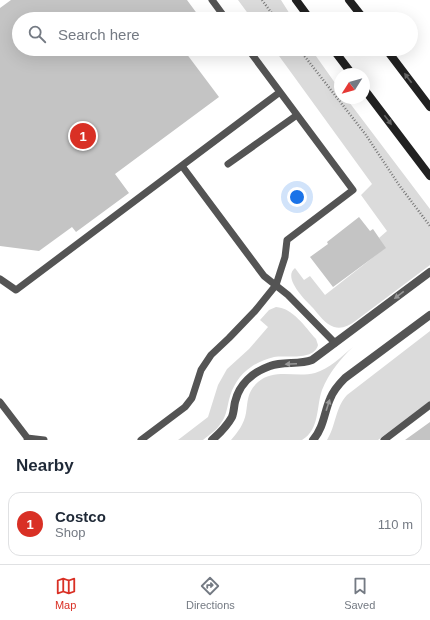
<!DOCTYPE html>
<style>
:root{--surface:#fff;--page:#f2f2f3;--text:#1f2937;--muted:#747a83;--line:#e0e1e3;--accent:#d93025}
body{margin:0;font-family:Arial,sans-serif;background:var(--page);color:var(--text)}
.compass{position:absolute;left:334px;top:68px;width:36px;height:36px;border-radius:50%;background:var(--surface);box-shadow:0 4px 16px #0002;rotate:233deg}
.you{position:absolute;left:297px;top:197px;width:14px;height:14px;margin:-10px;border:3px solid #fff;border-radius:50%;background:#1a73e8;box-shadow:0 0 0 6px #1a73e833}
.badge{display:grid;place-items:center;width:26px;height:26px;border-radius:50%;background:var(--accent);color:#fff;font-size:13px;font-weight:700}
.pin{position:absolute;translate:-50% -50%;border:2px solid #fff;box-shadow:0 1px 4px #0006}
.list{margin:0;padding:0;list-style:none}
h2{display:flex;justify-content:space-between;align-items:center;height:52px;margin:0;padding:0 16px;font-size:17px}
h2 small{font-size:13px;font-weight:400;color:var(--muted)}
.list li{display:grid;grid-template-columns:26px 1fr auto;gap:12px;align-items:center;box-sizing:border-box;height:64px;margin:0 8px 8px;padding:0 8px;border:1px solid var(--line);border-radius:12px}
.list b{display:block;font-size:15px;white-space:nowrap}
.list p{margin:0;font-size:13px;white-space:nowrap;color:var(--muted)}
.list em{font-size:13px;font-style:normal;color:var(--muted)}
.icon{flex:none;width:22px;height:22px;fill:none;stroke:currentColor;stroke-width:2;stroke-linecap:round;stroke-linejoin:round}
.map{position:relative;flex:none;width:430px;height:440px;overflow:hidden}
.search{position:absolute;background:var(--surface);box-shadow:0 4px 16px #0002;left:12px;right:12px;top:12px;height:44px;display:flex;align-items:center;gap:10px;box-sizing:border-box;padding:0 14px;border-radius:22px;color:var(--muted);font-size:15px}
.sheet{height:124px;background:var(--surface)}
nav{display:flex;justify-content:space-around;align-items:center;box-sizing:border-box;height:56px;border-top:1px solid var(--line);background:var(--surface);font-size:11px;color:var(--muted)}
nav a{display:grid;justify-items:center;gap:2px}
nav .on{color:var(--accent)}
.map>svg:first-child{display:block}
.green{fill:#dbdbdb}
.building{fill:#c4c4c4}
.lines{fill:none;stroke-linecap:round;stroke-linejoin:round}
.path{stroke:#767676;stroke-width:2.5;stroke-dasharray:1 2;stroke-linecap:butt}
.lane{stroke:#545454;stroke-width:7}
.street{stroke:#545454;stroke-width:8}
.secondary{stroke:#212121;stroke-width:8}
.oneway{fill:#646464}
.oneway2{fill:#989898}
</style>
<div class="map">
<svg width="430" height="440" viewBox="0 0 430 440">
<rect width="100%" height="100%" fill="#fff"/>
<!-- green -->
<path class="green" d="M 238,0 L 281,0 L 293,19 L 252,19 Z
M 274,49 L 311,49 L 340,90 L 340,98 L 346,98 L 430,209 L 430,265 L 354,322 C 348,326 342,329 334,327 C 325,324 319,315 313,308 C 306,301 282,278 295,268 L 304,280 L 310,276 L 325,295 L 385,248 L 379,238 L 387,231 L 361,195 L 372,184 Z
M 276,307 C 293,308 305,327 316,339 L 318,345 C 314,361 286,355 274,357 C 266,359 258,362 251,367 C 240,374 232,387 229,400 C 227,408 226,417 221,423 C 217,430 209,435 203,440 L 178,440 L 208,417 L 218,385 L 227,369 L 249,349 L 268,327 L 260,320 L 269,310 Z
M 430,331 L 430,401 L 378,440 L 327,440 C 336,426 335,408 347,395 Z
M 353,347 C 340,359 329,373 322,390 C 316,407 320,429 302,440 L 231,440 C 238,432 244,424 246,413 C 248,400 247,392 258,382 C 275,368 296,378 315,373 C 329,369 342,356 353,347 Z"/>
<!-- building -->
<path class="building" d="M 11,0 L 187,0 L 201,19 L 19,19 L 19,49 L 183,49 L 219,97 L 115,174 L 129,193 L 76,232 L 72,227 L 39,251 L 0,246 L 0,8 Z
M 359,217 L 370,231 L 373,229 L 386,248 L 333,287 L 310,257 L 328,244 L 327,242 Z
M 430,422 L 430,440 L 405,440 Z"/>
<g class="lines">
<!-- path -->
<path class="path" d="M 262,0 L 276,19
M 299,49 L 366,135 L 399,185 L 430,226"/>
<!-- lane -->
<path class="lane" d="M 212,0 L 226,19
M 228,164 L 297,115
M 182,166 L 264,276 L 288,295 L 335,343
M 0,279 L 16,290 L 280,92
M 0,402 L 29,440
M 27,438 L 44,440
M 141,440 L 185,407 L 192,398 L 201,370 L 211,355 L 229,338 L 255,311 L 276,285 L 285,257 L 287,240 L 353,190 L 248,49
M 384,440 L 430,405"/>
<!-- street -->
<path class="street" d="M 212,440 C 220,433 227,426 232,417 C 234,412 234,406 235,402 C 239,384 253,372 270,366 C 283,361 299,365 312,360 L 430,272
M 313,440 C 324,427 324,413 330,399 C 333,391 339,384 345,378 L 430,315"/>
<!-- secondary -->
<path class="secondary" d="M 296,0 L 310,19
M 349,0 L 364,19
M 333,49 L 352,74
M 386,49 L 430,107
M 364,89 L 430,176"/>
</g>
<!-- one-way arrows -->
<defs><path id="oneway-solid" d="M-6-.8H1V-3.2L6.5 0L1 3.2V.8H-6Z"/></defs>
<g class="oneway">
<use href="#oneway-solid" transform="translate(408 78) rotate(-127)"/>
<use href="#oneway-solid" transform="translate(388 120) rotate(53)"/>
</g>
<g class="oneway2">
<use href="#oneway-solid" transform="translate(399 295) rotate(143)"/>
<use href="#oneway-solid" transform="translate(291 364) rotate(177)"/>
<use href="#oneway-solid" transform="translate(328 405) rotate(-72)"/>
</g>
</svg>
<svg class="compass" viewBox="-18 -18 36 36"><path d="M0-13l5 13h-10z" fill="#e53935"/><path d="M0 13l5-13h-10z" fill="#747a83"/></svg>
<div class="you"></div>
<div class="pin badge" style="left:83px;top:136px">1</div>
<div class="search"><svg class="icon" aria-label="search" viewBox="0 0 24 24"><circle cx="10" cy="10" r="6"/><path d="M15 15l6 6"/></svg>Search here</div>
</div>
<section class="sheet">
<h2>Nearby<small></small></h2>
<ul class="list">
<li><span class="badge">1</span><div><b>Costco</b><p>Shop</p></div><em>110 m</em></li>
</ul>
</section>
<nav>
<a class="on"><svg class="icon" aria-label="map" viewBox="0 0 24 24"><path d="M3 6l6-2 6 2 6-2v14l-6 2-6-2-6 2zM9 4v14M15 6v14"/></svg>Map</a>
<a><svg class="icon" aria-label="directions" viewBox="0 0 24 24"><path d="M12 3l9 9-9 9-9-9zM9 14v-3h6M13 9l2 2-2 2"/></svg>Directions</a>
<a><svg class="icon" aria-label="saved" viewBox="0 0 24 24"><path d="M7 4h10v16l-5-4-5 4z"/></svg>Saved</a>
</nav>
